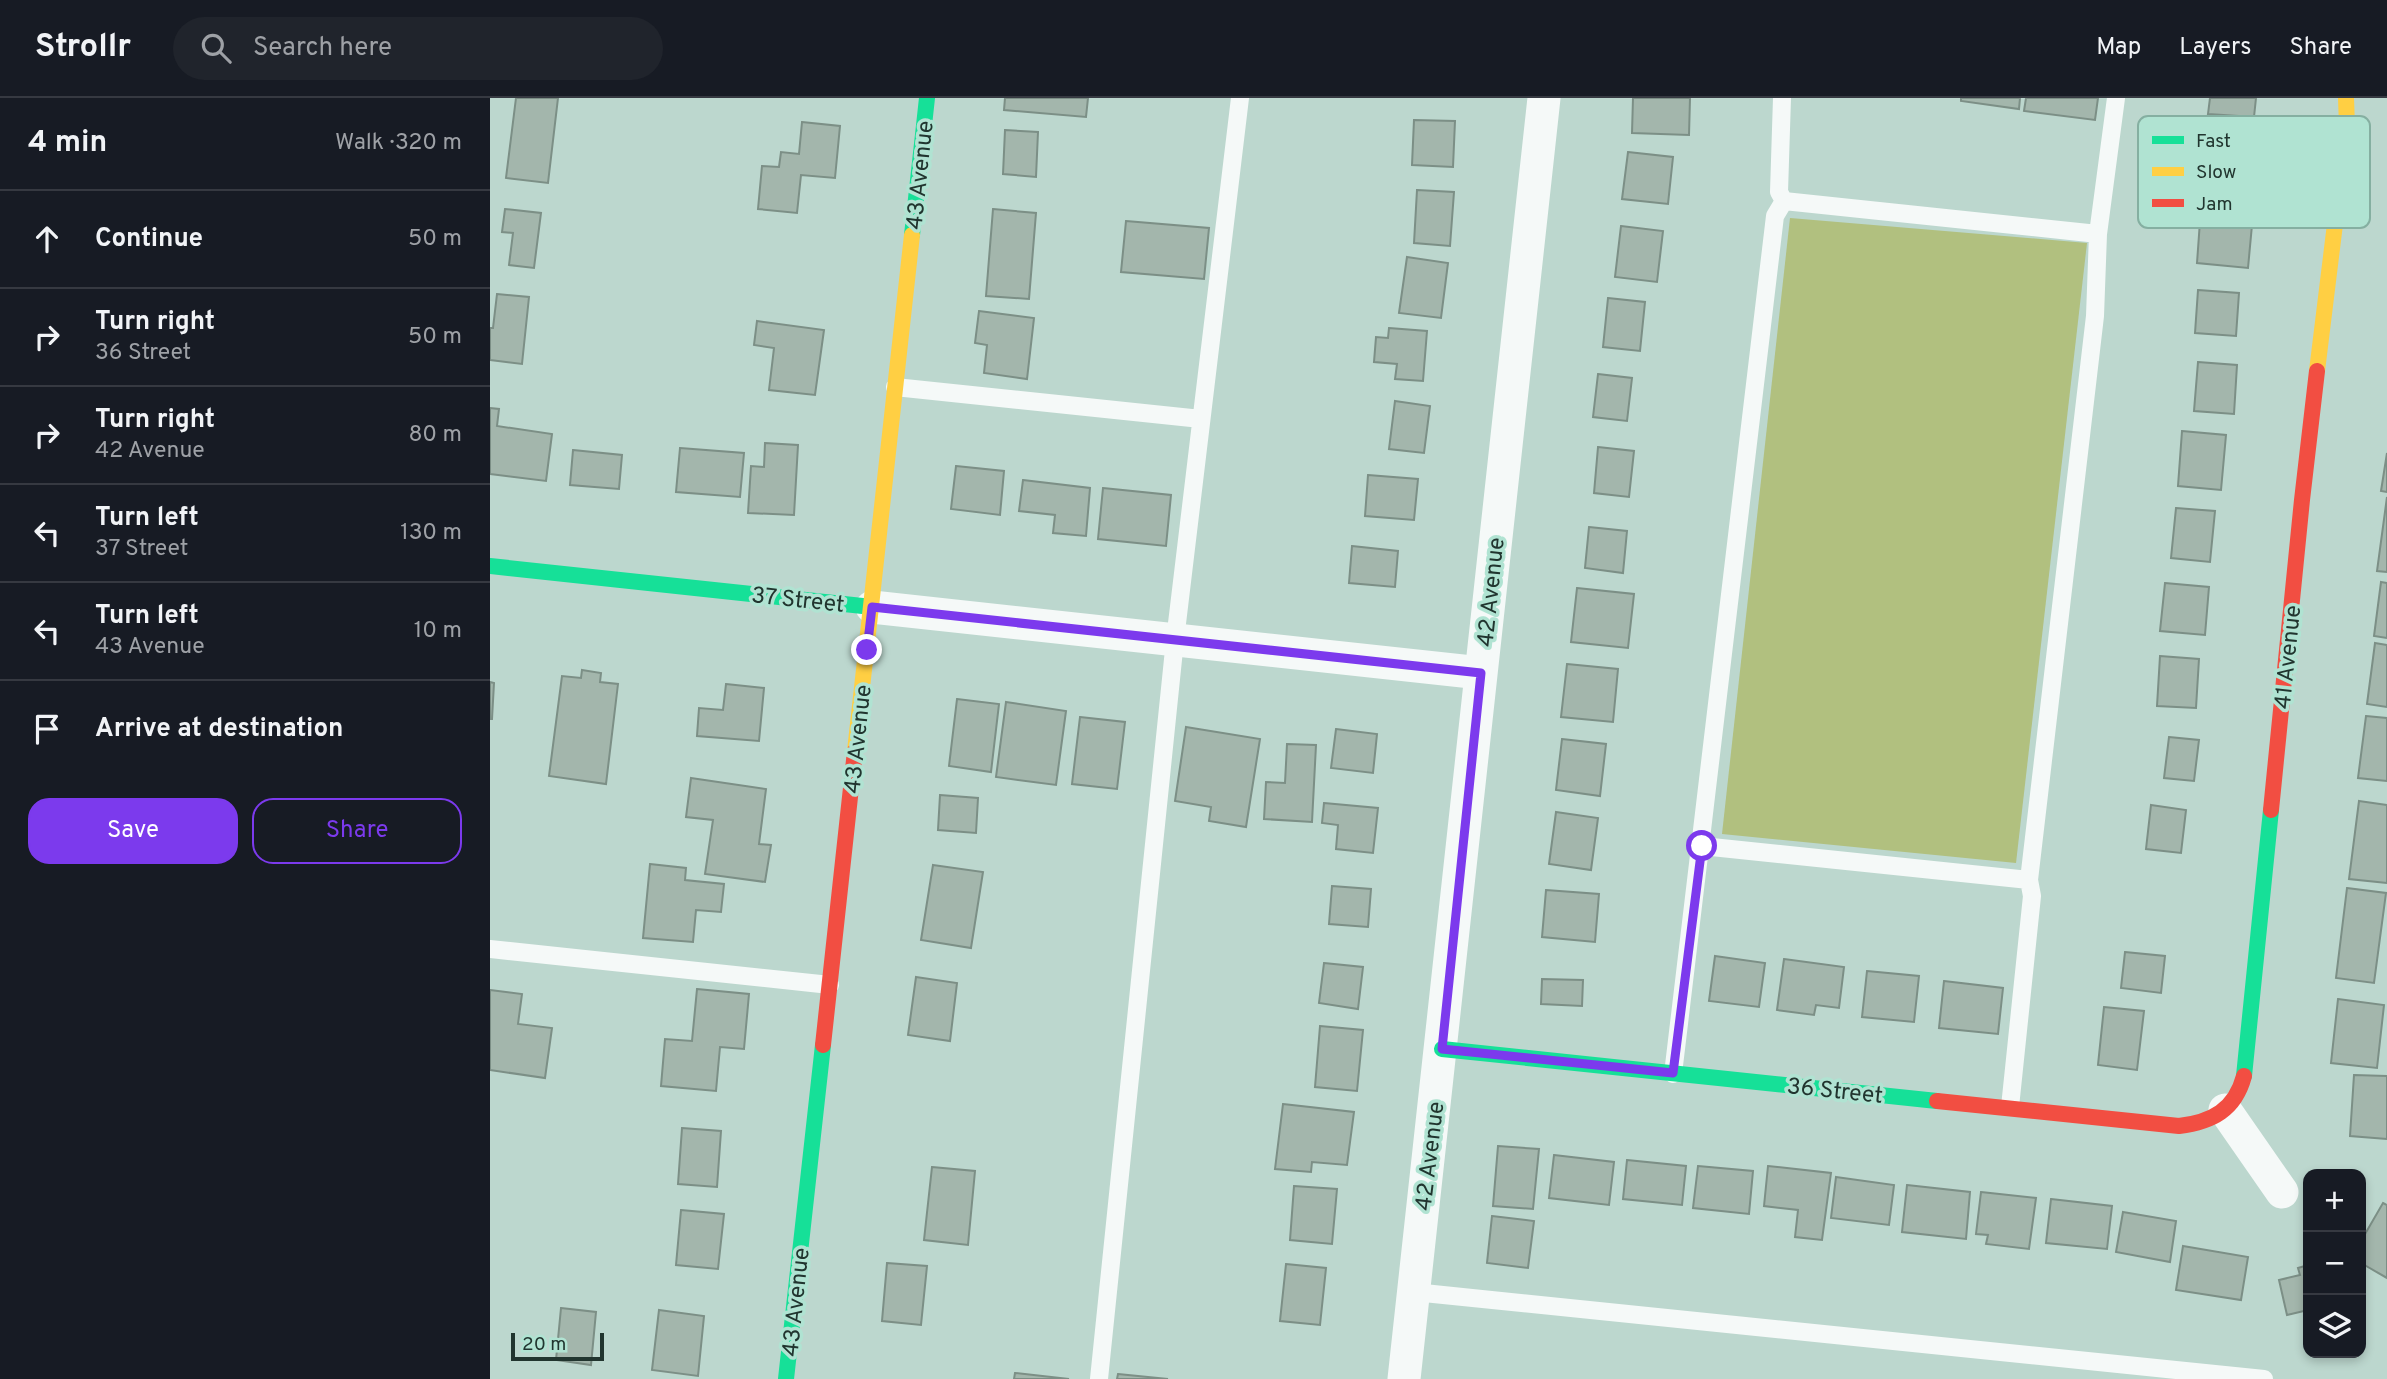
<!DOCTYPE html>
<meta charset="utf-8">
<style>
:root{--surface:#171b24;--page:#20242c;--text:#f1f3f6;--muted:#9ea1a6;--line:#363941;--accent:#7c3aed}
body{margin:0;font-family:Overpass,sans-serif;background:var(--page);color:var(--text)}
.controls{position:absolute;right:21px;bottom:21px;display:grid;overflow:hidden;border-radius:14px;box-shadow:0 4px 10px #0003}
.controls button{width:63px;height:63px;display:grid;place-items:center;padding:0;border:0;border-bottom:2px solid var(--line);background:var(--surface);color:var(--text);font:35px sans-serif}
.scale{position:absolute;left:21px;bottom:18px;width:93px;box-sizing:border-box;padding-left:7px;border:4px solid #21352f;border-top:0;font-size:19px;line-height:24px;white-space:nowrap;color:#21352f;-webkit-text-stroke:5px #b0e3d2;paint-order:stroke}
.stop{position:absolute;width:21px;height:21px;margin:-16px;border:5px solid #7c3aed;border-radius:50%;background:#fff}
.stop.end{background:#7c3aed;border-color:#fff;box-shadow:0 2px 7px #0008}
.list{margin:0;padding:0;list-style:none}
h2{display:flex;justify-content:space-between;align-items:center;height:91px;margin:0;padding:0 28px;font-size:30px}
h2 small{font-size:23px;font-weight:400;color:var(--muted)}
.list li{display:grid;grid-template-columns:46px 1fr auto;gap:21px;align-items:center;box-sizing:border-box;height:98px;padding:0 28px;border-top:2px solid var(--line)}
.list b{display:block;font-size:26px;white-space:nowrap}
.list p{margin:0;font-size:23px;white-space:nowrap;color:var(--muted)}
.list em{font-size:23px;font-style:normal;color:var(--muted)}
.actions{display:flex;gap:14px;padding:21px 28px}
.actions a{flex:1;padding:16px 0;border:2px solid var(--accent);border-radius:21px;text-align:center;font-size:24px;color:var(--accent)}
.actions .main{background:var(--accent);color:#fff}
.icon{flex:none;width:38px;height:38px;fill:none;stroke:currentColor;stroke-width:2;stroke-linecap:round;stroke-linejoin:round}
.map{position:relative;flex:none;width:1897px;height:1281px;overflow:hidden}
header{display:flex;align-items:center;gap:42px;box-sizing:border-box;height:98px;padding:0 35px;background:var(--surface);border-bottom:2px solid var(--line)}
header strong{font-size:33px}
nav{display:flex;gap:38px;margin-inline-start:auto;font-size:24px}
.search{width:490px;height:63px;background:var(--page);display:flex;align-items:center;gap:18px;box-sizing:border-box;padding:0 24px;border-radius:38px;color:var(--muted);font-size:26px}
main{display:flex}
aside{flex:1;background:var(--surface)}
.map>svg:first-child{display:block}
.green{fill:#b1c07f}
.building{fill:#a3b6ac;stroke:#7c8f86;stroke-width:2}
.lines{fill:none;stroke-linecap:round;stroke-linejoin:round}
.lane{stroke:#f5f9f8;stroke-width:18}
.street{stroke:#f5f9f8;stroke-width:33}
.fast{stroke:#16e098;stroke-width:16}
.slow{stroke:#ffcf43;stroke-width:16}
.jam{stroke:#f24e42;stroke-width:16}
.route{stroke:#7c3aed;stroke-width:9}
.labels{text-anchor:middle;stroke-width:7;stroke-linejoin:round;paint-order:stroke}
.street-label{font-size:23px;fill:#21352f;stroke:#b0e3d2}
.key{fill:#b0e3d2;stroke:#85afa1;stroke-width:2}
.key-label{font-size:19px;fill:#21352f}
</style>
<header>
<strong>Strollr</strong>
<div class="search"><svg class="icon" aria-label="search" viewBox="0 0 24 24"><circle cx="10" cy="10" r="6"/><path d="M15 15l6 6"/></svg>Search here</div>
<nav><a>Map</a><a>Layers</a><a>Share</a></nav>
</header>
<main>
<aside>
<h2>4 min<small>Walk · 320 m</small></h2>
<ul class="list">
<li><svg class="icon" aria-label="ahead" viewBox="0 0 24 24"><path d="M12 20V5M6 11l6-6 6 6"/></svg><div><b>Continue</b></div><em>50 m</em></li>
<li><svg class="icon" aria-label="right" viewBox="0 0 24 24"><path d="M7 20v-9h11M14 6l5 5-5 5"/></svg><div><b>Turn right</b><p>36 Street</p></div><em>50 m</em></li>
<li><svg class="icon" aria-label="right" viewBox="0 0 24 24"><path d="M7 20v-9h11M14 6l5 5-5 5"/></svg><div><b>Turn right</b><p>42 Avenue</p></div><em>80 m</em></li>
<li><svg class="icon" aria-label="left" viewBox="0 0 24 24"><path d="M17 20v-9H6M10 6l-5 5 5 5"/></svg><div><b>Turn left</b><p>37 Street</p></div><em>130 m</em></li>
<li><svg class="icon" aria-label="left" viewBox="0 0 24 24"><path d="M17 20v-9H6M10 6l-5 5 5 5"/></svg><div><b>Turn left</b><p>43 Avenue</p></div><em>10 m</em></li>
<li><svg class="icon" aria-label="arrive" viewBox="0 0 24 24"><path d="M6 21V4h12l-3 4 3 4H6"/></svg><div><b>Arrive at destination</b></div></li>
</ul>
<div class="actions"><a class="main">Save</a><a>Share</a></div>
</aside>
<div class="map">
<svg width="1897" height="1281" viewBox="0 0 1897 1281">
<rect width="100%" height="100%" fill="#bcd7ce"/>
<!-- green -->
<path class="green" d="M 1300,120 L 1597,145 L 1526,765 L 1232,736 Z"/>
<!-- building -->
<path class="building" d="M 26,0 L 68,0 L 58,85 L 16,80 Z
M 515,0 L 598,0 L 596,19 L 514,12 Z
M 1143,0 L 1200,0 L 1199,37 L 1142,35 Z
M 1471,0 L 1530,0 L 1529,11 L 1471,3 Z
M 1536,0 L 1608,0 L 1605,22 L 1534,13 Z
M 1720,0 L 1766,0 L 1764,19 L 1718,16 Z
M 924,22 L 965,23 L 963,69 L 922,67 Z
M 312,24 L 350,28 L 345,80 L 311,77 L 307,115 L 268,111 L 272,68 L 289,69 L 291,54 L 309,56 Z
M 515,32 L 548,34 L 546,79 L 513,76 Z
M 1138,54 L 1183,59 L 1178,106 L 1132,101 Z
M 927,92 L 964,94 L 960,148 L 924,145 Z
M 15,111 L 51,115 L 44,170 L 19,167 L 23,135 L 12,134 Z
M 503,111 L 546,115 L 539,201 L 496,198 Z
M 636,123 L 719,130 L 714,181 L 631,174 Z
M 1710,123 L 1762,127 L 1758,170 L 1707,165 Z
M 1131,128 L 1173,133 L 1167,184 L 1125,179 Z
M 917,159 L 958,165 L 951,220 L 909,215 Z
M 1708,192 L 1749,195 L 1746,238 L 1705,235 Z
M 7,196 L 39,199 L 32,266 L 0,262 L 0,230 L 3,230 Z
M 1118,200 L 1155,204 L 1150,253 L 1113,249 Z
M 489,213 L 544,220 L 537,281 L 494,275 L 497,247 L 485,245 Z
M 267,223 L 334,232 L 325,297 L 279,292 L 284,250 L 264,247 Z
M 899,230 L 937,233 L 933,283 L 905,281 L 907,266 L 884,264 L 886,239 L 898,240 Z
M 1708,264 L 1747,267 L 1744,316 L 1704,313 Z
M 1108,276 L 1142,280 L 1137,323 L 1103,319 Z
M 905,303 L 940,308 L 934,355 L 899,351 Z
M 0,310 L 9,311 L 7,328 L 62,336 L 56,383 L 0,376 Z
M 1692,333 L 1736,337 L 1731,392 L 1688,388 Z
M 275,345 L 308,347 L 304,417 L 258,415 L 261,368 L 274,369 Z
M 1108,349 L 1144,353 L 1139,399 L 1104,395 Z
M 190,350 L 254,355 L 250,399 L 186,394 Z
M 83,352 L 132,357 L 129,391 L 80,387 Z
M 1897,355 L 1897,394 L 1891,393 Z
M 466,368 L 514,373 L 510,417 L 461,411 Z
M 878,377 L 928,381 L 924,422 L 875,418 Z
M 533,382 L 600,390 L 596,438 L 563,435 L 565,417 L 529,413 Z
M 613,390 L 681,397 L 676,448 L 608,441 Z
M 1897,399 L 1897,474 L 1887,473 Z
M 1686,410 L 1725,413 L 1720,464 L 1681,460 Z
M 1099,429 L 1137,433 L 1133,475 L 1095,470 Z
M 862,448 L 908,453 L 905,489 L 859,485 Z
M 1891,484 L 1897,485 L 1897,540 L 1884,538 Z
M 1675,485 L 1719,489 L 1715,537 L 1670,533 Z
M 1087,490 L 1144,496 L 1138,550 L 1081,544 Z
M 1885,545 L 1897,547 L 1897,609 L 1877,606 Z
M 1670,558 L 1709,561 L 1706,610 L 1667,608 Z
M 1077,566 L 1128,571 L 1123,624 L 1071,619 Z
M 92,572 L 111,575 L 110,584 L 128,586 L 116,686 L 59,678 L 72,578 L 91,580 Z
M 0,584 L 4,585 L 2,621 L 0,621 Z
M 236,586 L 274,590 L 269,643 L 207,638 L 209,610 L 233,612 Z
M 467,601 L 509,606 L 501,674 L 459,668 Z
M 516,604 L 576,613 L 566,687 L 506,679 Z
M 1876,618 L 1897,620 L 1897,683 L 1868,680 Z
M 590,619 L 635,624 L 627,691 L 582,686 Z
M 696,629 L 770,641 L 756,729 L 719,723 L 721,709 L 685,703 Z
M 846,631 L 887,636 L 883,675 L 841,670 Z
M 1679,639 L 1709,642 L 1704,683 L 1674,680 Z
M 1072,641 L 1116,646 L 1110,698 L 1066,692 Z
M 797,646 L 826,647 L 822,724 L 774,721 L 776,684 L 795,685 Z
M 201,680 L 276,691 L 269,746 L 281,747 L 275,784 L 215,776 L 223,722 L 196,719 Z
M 450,697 L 488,700 L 486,735 L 448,732 Z
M 1869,703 L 1897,707 L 1897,785 L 1859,781 Z
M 834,705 L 888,710 L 883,755 L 846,751 L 848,727 L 832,725 Z
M 1661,707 L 1696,712 L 1691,755 L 1656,751 Z
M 1066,714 L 1108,720 L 1101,772 L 1059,766 Z
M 160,766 L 196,770 L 195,782 L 234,786 L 231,814 L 206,812 L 203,844 L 153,840 Z
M 443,767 L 493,774 L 481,850 L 431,842 Z
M 842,788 L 881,791 L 878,829 L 839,826 Z
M 1857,790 L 1896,795 L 1884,885 L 1846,880 Z
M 1056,792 L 1109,796 L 1105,844 L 1052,839 Z
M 1635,854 L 1675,858 L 1671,895 L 1631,890 Z
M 1225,858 L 1275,865 L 1269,909 L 1219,903 Z
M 1294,861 L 1354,869 L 1349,910 L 1326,907 L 1324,917 L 1287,912 Z
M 834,865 L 873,869 L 868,911 L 829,905 Z
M 1377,873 L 1429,878 L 1424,924 L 1372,919 Z
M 426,879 L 467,885 L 460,943 L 418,937 Z
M 1052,881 L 1093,882 L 1092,908 L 1051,906 Z
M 1454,883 L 1513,890 L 1508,936 L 1449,930 Z
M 207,891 L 259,896 L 254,951 L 230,949 L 226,993 L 171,988 L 175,941 L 202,943 Z
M 0,892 L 32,896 L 28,926 L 62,930 L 55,980 L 0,972 Z
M 1848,901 L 1894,907 L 1887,970 L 1841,965 Z
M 1614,909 L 1654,913 L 1647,972 L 1608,967 Z
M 830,928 L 873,932 L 867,993 L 825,989 Z
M 1864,977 L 1897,978 L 1897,1041 L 1860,1038 Z
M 793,1006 L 864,1014 L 857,1067 L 822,1064 L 821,1074 L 785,1071 Z
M 192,1030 L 231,1033 L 227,1089 L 188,1086 Z
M 1008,1048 L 1049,1051 L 1043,1111 L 1003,1108 Z
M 1064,1057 L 1124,1064 L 1119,1107 L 1059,1100 Z
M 1137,1062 L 1196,1068 L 1192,1107 L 1133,1101 Z
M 1208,1068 L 1263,1073 L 1259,1116 L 1203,1110 Z
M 1278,1068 L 1341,1075 L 1332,1142 L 1305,1139 L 1308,1112 L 1274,1108 Z
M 442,1069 L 485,1073 L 478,1147 L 434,1142 Z
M 1346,1079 L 1404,1087 L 1399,1127 L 1341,1120 Z
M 1417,1087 L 1480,1094 L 1476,1141 L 1412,1134 Z
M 804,1088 L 847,1091 L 842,1146 L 800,1142 Z
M 1491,1094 L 1546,1100 L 1539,1151 L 1496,1146 L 1498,1137 L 1486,1136 Z
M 1561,1101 L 1622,1108 L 1617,1151 L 1556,1145 Z
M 1893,1105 L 1897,1107 L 1897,1180 L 1871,1165 L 1871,1143 Z
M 191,1112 L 234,1116 L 228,1171 L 186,1167 Z
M 1633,1114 L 1686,1123 L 1680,1164 L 1626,1154 Z
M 1002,1118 L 1044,1123 L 1038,1170 L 997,1165 Z
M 1693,1148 L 1758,1159 L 1751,1202 L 1686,1192 Z
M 397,1165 L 437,1168 L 431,1227 L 392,1223 Z
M 796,1166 L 836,1170 L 830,1227 L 790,1223 Z
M 1818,1167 L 1818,1214 L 1818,1212 L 1797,1217 L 1789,1182 L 1810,1177 L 1808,1170 Z
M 71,1210 L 106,1214 L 101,1267 L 66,1262 Z
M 169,1212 L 214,1218 L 208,1278 L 162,1272 Z
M 525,1275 L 579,1281 L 524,1281 Z
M 628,1276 L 678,1281 L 627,1281 Z"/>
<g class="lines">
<!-- lane -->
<path class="lane" d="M 1292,0 L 1289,94 L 1294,103
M 1294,103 L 1608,136
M 405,289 L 711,321
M 1212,748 L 1539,782
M 0,851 L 340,887
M 1183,976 L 1285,118 L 1294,103
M 1520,1009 L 1542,798 L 1539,782 L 1605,218 L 1608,136 L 1626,0
M 924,1194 L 1774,1281
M 609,1281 L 685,542 L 750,0"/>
<!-- street -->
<path class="street" d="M 382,509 L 991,575
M 1735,1012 L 1792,1094
M 914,1281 L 1054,0"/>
<!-- fast -->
<path class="fast" d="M 422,137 L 437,0
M 0,468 L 382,509
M 952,951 L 1447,1003
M 1754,978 L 1781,712
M 296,1281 L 333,947"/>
<!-- slow -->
<path class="slow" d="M 1827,273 L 1857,28 L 1856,0
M 365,653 L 422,137"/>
<!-- jam -->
<path class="jam" d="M 1781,712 L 1812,402 L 1827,273
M 333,947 L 365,653
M 1447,1003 L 1689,1028 C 1722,1024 1745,1012 1754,978"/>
</g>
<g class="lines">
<!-- route -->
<path class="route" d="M 377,552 L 382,509 L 991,575 L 952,951 L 1183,975 L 1212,748"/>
</g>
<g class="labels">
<!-- street labels -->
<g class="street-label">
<text transform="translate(429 77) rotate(-84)" y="8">43 Avenue</text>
<text transform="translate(1000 494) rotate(-84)" y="8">42 Avenue</text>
<text transform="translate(308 501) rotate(6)" y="8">37 Street</text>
<text transform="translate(1797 559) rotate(-84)" y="8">41 Avenue</text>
<text transform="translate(367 641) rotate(-84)" y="8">43 Avenue</text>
<text transform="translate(1345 992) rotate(6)" y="8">36 Street</text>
<text transform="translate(939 1058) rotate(-83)" y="8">42 Avenue</text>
<text transform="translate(305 1204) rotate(-84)" y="8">43 Avenue</text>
</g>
</g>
<!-- legend -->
<rect x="1648" y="18" width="232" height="112" rx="10" class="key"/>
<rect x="1662" y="38" width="32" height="8" fill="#16e098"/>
<rect x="1662" y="69" width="32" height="9" fill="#ffcf43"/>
<rect x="1662" y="101" width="32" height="8" fill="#f24e42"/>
<g class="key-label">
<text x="1706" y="49">Fast</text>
<text x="1706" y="80">Slow</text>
<text x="1706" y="112">Jam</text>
</g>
</svg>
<div class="controls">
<button>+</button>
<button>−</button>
<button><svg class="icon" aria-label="layers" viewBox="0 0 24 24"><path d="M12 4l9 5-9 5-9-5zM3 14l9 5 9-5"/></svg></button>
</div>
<div class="scale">20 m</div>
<div class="stop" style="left:1212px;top:748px"></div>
<div class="stop end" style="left:377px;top:552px"></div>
</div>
</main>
